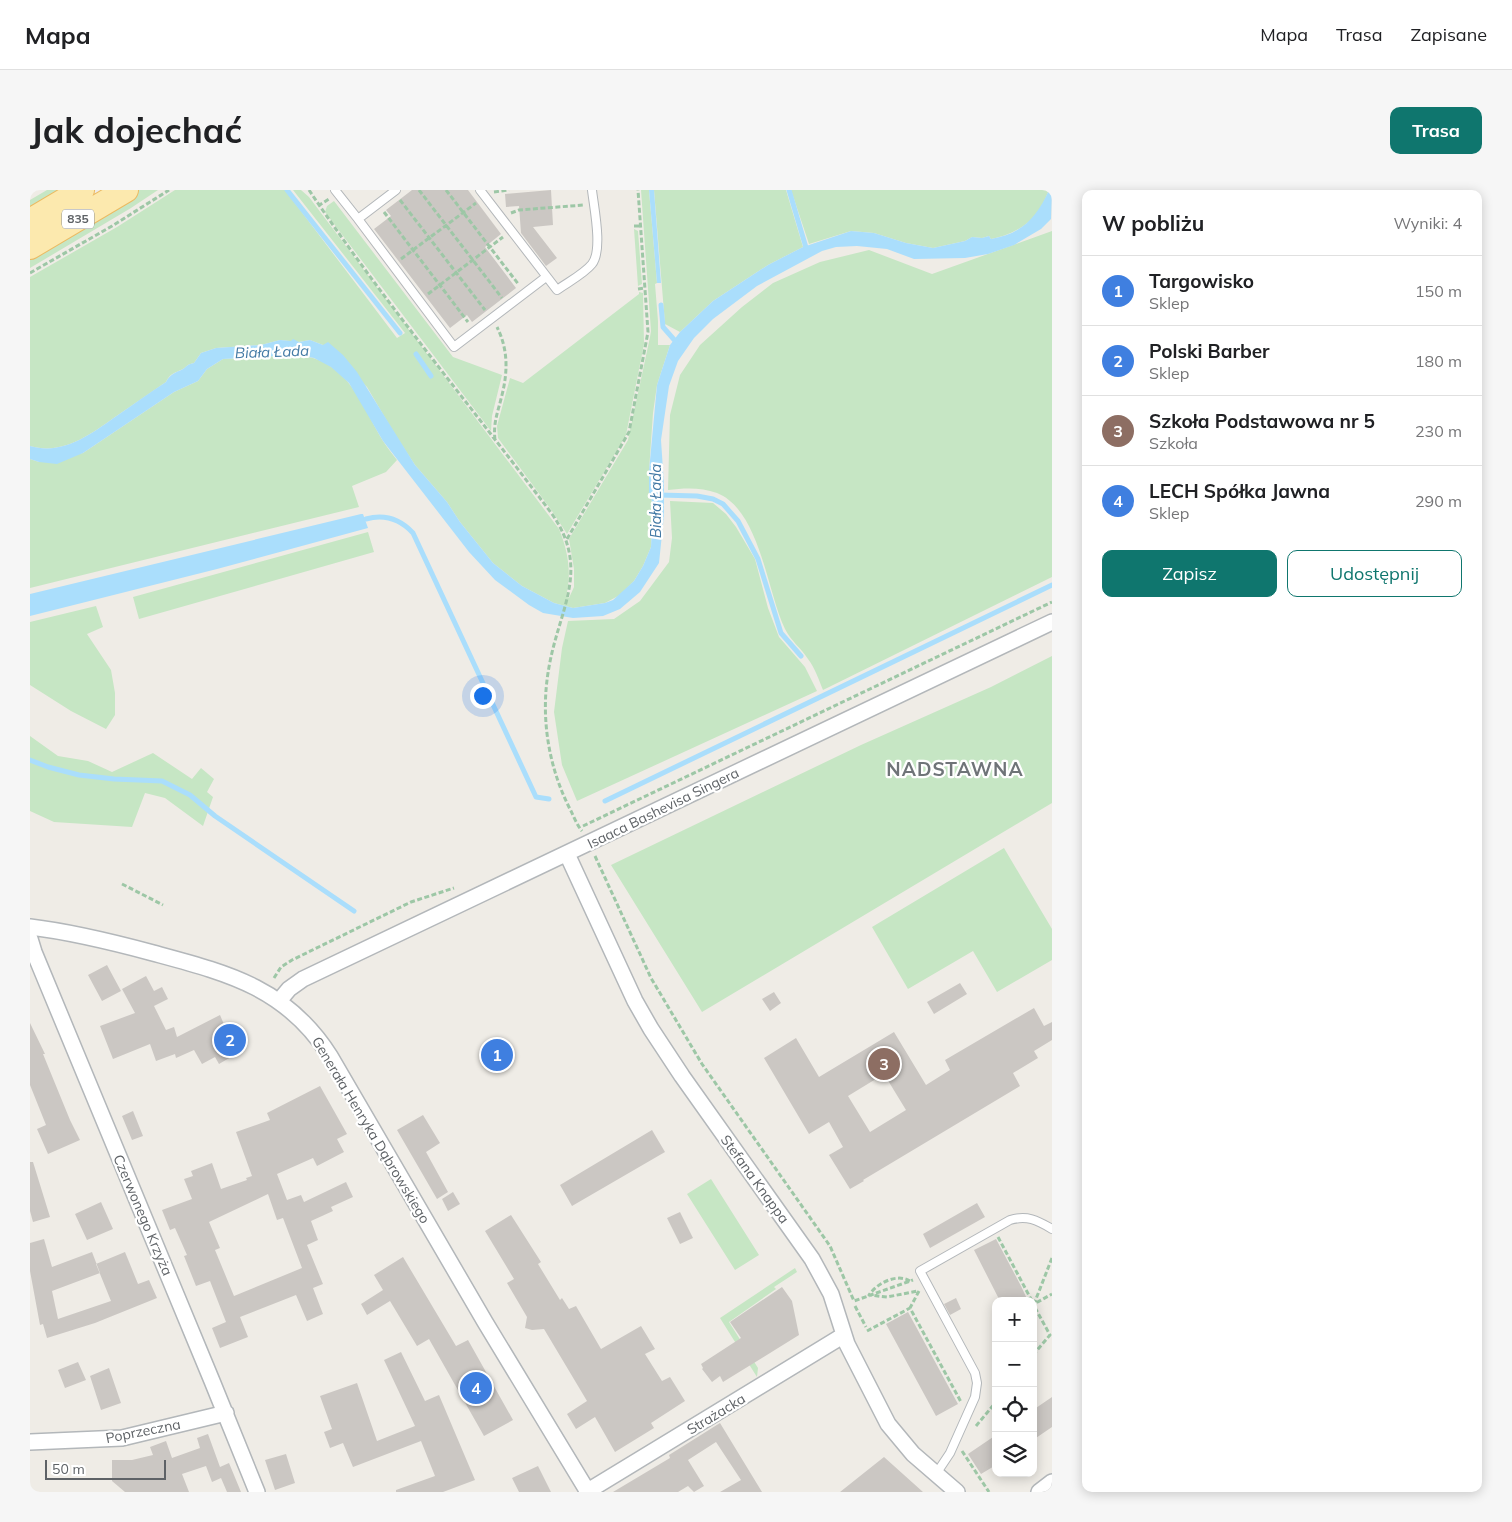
<!DOCTYPE html>
<html lang="pl">
<meta charset="utf-8">
<style>
:root{--surface:#fff;--page:#f6f6f6;--text:#202124;--muted:#757577;--line:#e0e0e0;--accent:#0f766e}
body{margin:0;font-family:Mulish,sans-serif;background:var(--page);color:var(--text)}
.controls{position:absolute;right:15px;bottom:15px;display:grid;overflow:hidden;border-radius:10px;box-shadow:0 2px 12px #0003}
.controls button{width:45px;height:45px;display:grid;place-items:center;padding:0;border:0;border-bottom:1px solid var(--line);background:var(--surface);color:var(--text);font:25px sans-serif}
.scale{position:absolute;left:15px;bottom:12px;width:121px;box-sizing:border-box;padding-left:5px;border:2px solid #5e6266;border-top:0;font-size:14px;line-height:18px;white-space:nowrap;color:#5e6266;-webkit-text-stroke:4px #fff;paint-order:stroke}
.you{position:absolute;left:452px;top:505px;width:18px;height:18px;margin:-12px;border:4px solid #fff;border-radius:50%;background:#1a73e8;box-shadow:0 0 0 8px #1a73e833}
.badge{display:grid;place-items:center;width:32px;height:32px;border-radius:50%;background:var(--accent);color:#fff;font-size:16px;font-weight:700}
.pin{position:absolute;translate:-50% -50%;border:2px solid #fff;box-shadow:0 1px 5px #0006}
.list{margin:0;padding:0;list-style:none}
h2{display:flex;justify-content:space-between;align-items:center;height:65px;margin:0;padding:0 20px;font-size:21px}
h2 small{font-size:16px;font-weight:400;color:var(--muted)}
.list li{display:grid;grid-template-columns:32px 1fr auto;gap:15px;align-items:center;box-sizing:border-box;height:70px;padding:0 20px;border-top:1px solid var(--line)}
.list b{display:block;font-size:19px;white-space:nowrap}
.list p{margin:0;font-size:16px;white-space:nowrap;color:var(--muted)}
.list em{font-size:16px;font-style:normal;color:var(--muted)}
.actions{display:flex;gap:10px;padding:15px 20px}
.actions a{flex:1;padding:11px 0;border:1px solid var(--accent);border-radius:10px;text-align:center;font-size:18px;color:var(--accent)}
.actions .main{background:var(--accent);color:#fff}
.icon{flex:none;width:28px;height:28px;fill:none;stroke:currentColor;stroke-width:2;stroke-linecap:round;stroke-linejoin:round}
.map{position:relative;flex:none;width:1022px;height:1302px;overflow:hidden;border-radius:10px}
header{display:flex;align-items:center;gap:30px;box-sizing:border-box;height:70px;padding:0 25px;background:var(--surface);border-bottom:1px solid var(--line)}
header strong{font-size:24px}
nav{display:flex;gap:28px;margin-inline-start:auto;font-size:18px}
.intro{display:flex;align-items:center;justify-content:space-between;box-sizing:border-box;height:120px;padding:0 30px}
h1{margin:0;font-size:35px}
.button{padding:12px 22px;border-radius:10px;background:var(--accent);color:#fff;font-size:18px;font-weight:700}
main{display:flex;gap:30px;padding:0 30px}
aside{flex:1;background:var(--surface);border-radius:10px;box-shadow:0 2px 12px #0003}
.map>svg:first-child{display:block}
.green{fill:#c6e6c4}
.water{fill:#aadefc}
.lines{fill:none;stroke-linecap:round;stroke-linejoin:round}
.stream{stroke:#aadefc;stroke-width:5}
.building{fill:#cbc7c3;fill-rule:evenodd}
.lane-casing{stroke:#b3b7ba;stroke-width:10}
.street-casing{stroke:#b3b7ba;stroke-width:18}
.primary-casing{stroke:#ecba62;stroke-width:26}
.path{stroke:#9dc7a6;stroke-width:3;stroke-dasharray:5 2.5;stroke-linecap:butt}
.lane{stroke:#fff;stroke-width:8}
.street{stroke:#fff;stroke-width:15}
.primary{stroke:#fce9ae;stroke-width:24}
.labels{text-anchor:middle;stroke-width:4.5;stroke-linejoin:round;paint-order:stroke}
.shield{fill:#fff;stroke:#8e9194;stroke-width:1}
.shield-label{font-size:12px;font-weight:bold;fill:#5e6266}
.street-label{font-size:14px;fill:#5e6266;stroke:#fff}
.water-label{font-size:15px;font-style:italic;fill:#437aa5;stroke:#fff}
.district-label{font-size:19px;font-weight:bold;letter-spacing:1px;fill:#6f7478;stroke:#fff}
</style>
<header>
<strong>Mapa</strong>
<nav><a>Mapa</a><a>Trasa</a><a>Zapisane</a></nav>
</header>
<div class="intro"><h1>Jak dojechać</h1><a class="button">Trasa</a></div>
<main>
<div class="map">
<svg width="1022" height="1302" viewBox="0 0 1022 1302">
<rect width="100%" height="100%" fill="#efece6"/>
<!-- green -->
<path class="green" d="M 17,0 L 37,0 L 0,21 L 0,10 Z
M 108,0 L 128,0 L 101,18 L 0,78 L 0,66 Z
M 145,0 L 255,0 L 367,148 L 375,143 L 263,0 L 271,0 L 279,7 L 529,339 C 538,361 542,383 536,406 L 539,408 L 544,397 L 544,379 L 539,349 L 598,250 L 620,147 L 621,141 L 611,0 L 619,0 L 627,93 L 625,94 L 628,131 L 628,155 L 640,155 L 627,195 L 623,223 L 619,281 L 619,302 L 623,315 L 621,357 L 613,376 L 604,391 L 590,405 L 575,413 L 543,418 L 524,413 L 492,396 L 463,373 L 430,332 L 417,312 L 385,275 L 364,243 L 337,197 L 293,155 L 280,150 L 269,152 L 250,150 L 231,155 L 186,158 L 171,163 L 164,173 C 158,174 157,176 153,179 C 145,183 140,183 136,192 C 120,203 104,214 88,225 C 62,243 34,266 0,256 L 0,87 L 87,37 Z
M 624,0 L 756,0 L 773,57 L 738,75 L 683,111 L 650,142 L 635,134 Z
M 761,0 L 1019,0 C 1016,7 1013,15 1008,22 C 999,36 977,46 961,49 L 959,46 L 952,48 L 942,47 L 935,51 L 903,58 L 876,53 L 844,43 L 821,41 L 779,54 Z
M 304,11 L 423,167 L 472,185 L 462,226 L 461,241 L 295,22 L 297,16 Z
M 604,39 L 608,41 L 612,94 L 608,96 Z
M 1022,41 L 1022,387 L 793,500 C 789,490 785,478 778,469 C 771,458 761,451 755,439 C 737,402 730,320 687,303 C 671,297 654,298 638,300 L 640,225 L 650,185 L 670,155 L 712,117 L 743,93 L 790,72 L 839,60 L 902,84 Z
M 609,102 L 613,103 L 614,154 L 596,245 L 537,344 L 522,321 L 468,248 L 467,236 L 480,188 L 493,193 L 609,104 Z
M 248,166 C 260,168 271,165 283,168 C 322,180 334,220 353,251 C 357,257 362,264 367,270 L 356,282 L 322,296 L 329,317 L 0,398 L 0,269 L 9,272 L 53,263 L 144,202 L 168,191 L 177,179 L 193,169 Z
M 640,311 L 683,313 L 696,324 L 706,337 L 725,369 L 738,418 L 749,447 L 775,477 L 787,501 L 547,611 L 532,575 L 524,522 L 532,458 L 538,431 L 584,429 L 610,411 L 639,372 L 642,348 Z
M 338,342 L 344,362 L 109,429 L 103,407 Z
M 66,416 L 73,437 L 57,444 L 81,480 L 85,503 L 85,525 L 76,539 L 41,521 L 0,495 L 0,432 Z
M 1022,466 L 1022,613 L 672,822 L 581,675 L 831,555 L 961,497 Z
M 0,546 L 28,566 L 58,571 L 82,582 L 123,563 L 162,589 L 171,578 L 184,589 L 177,602 L 183,607 L 173,636 L 135,608 L 115,603 L 102,637 L 24,632 L 0,621 Z
M 974,658 L 1022,739 L 1022,770 L 967,802 L 943,761 L 878,799 L 842,737 Z
M 681,989 L 729,1065 L 705,1080 L 657,1004 Z
M 765,1078 L 767,1082 L 744,1097 L 746,1099 L 699,1132 L 728,1178 L 727,1187 L 690,1128 Z"/>
<!-- water -->
<path class="water" d="M 619,0 L 624,0 L 631,93 L 627,93 Z
M 1019,0 L 1022,0 L 1021,29 L 1011,39 L 984,55 L 958,64 L 935,68 L 884,69 L 857,59 L 827,56 L 806,57 L 792,61 L 727,96 L 683,129 L 664,148 L 648,171 L 639,196 L 631,250 L 634,295 L 634,325 L 629,373 L 610,402 L 590,419 L 573,426 L 543,428 L 513,423 L 499,415 L 465,390 L 439,362 L 353,251 L 319,193 L 301,177 L 284,168 L 274,166 L 257,168 L 248,166 L 193,169 L 177,179 L 168,191 L 144,202 L 53,263 L 27,274 L 9,272 L 0,269 L 0,256 C 34,266 62,243 88,225 C 104,214 119,203 136,192 C 140,184 145,183 153,179 C 157,176 158,174 164,173 L 171,163 L 186,158 L 231,155 L 250,150 L 261,151 L 263,149 L 269,152 L 280,150 L 293,155 L 298,152 L 313,165 L 327,182 L 385,275 L 417,312 L 430,332 L 463,373 L 492,396 L 524,413 L 543,418 L 575,413 L 583,410 L 604,391 L 613,376 L 621,357 L 623,315 L 619,302 L 619,281 L 627,195 L 640,155 L 650,142 L 683,111 L 738,75 L 773,57 L 821,41 L 844,43 L 876,53 L 903,58 L 935,51 L 942,47 L 952,48 L 959,46 L 961,49 C 992,44 1007,27 1019,0 Z
M 331,324 L 333,324 L 338,338 L 187,379 L 0,426 L 0,404 Z"/>
<g class="lines">
<!-- stream -->
<path class="stream" d="M 257,0 L 370,143
M 759,0 L 777,61
M 631,115 L 633,137 L 647,153
M 386,164 L 401,186
M 629,305 L 667,306 L 683,309 L 693,314 L 708,331 L 728,369 L 751,443 L 771,466
M 336,329 C 354,324 370,329 383,343 L 506,607 L 519,609
M 0,570 L 18,577 L 49,585 L 84,589 L 132,591 L 160,605 L 185,626 L 324,721
M 575,611 L 1022,395"/>
</g>
<!-- building -->
<path class="building" d="M 382,0 L 438,0 L 471,44 L 455,57 L 486,98 L 442,132 L 437,125 L 420,138 L 344,39 L 361,26 L 356,20 Z
M 521,0 L 523,35 L 503,37 L 527,68 L 516,76 L 491,43 L 489,16 L 476,17 L 475,4 Z
M 77,775 L 91,801 L 72,811 L 58,785 Z
M 116,786 L 124,801 L 132,797 L 138,809 L 124,816 L 136,840 L 144,837 L 147,847 L 190,825 L 196,839 L 211,853 L 202,858 L 206,864 L 189,874 L 185,867 L 172,874 L 164,860 L 146,868 L 145,864 L 126,871 L 120,854 L 83,869 L 70,836 L 105,823 L 92,799 Z
M 930,793 L 937,804 L 904,824 L 897,812 Z
M 744,802 L 751,813 L 740,821 L 732,809 Z
M 1004,818 L 1014,836 L 1022,832 L 1022,850 L 1004,861 L 1008,868 L 983,883 L 990,896 L 833,990 L 834,991 L 820,999 L 799,965 L 813,957 L 799,932 L 779,944 L 734,868 L 766,848 L 789,887 L 864,842 L 896,895 L 920,880 L 915,870 ZM 854,884 L 876,920 L 840,942 L 818,906 Z
M 0,833 L 15,864 L 13,864 L 40,930 L 50,950 L 18,964 L 7,939 L 16,935 L 0,895 Z
M 290,896 L 317,944 L 307,949 L 314,962 L 287,976 L 283,968 L 247,984 L 257,1010 L 271,1005 L 274,1012 L 316,992 L 323,1007 L 301,1017 L 303,1021 L 281,1031 L 288,1050 L 277,1055 L 293,1094 L 283,1098 L 293,1124 L 277,1131 L 266,1105 L 210,1127 L 218,1147 L 190,1158 L 182,1138 L 196,1132 L 180,1091 L 166,1096 L 154,1066 L 157,1065 L 145,1038 L 140,1040 L 132,1020 L 162,1009 L 154,989 L 163,986 L 161,981 L 182,973 L 191,999 L 217,990 L 216,988 L 222,986 L 206,942 L 240,930 L 237,923 ZM 238,1004 L 247,1030 L 253,1028 L 272,1078 L 204,1106 L 185,1060 L 190,1058 L 179,1032 Z
M 103,921 L 113,946 L 102,950 L 92,926 Z
M 393,925 L 410,953 L 396,962 L 418,1002 L 407,1009 L 367,940 Z
M 622,940 L 635,962 L 542,1016 L 530,995 Z
M 0,972 L 3,972 L 20,1027 L 3,1032 L 0,1021 Z
M 423,1002 L 430,1014 L 418,1021 L 412,1009 Z
M 71,1012 L 83,1039 L 57,1050 L 45,1024 Z
M 947,1013 L 955,1027 L 900,1058 L 893,1044 Z
M 650,1022 L 663,1048 L 650,1054 L 637,1028 Z
M 481,1025 L 511,1072 L 508,1074 L 530,1110 L 532,1108 L 539,1119 L 546,1116 L 571,1159 L 611,1136 L 625,1159 L 615,1164 L 632,1191 L 640,1187 L 655,1211 L 621,1233 L 624,1238 L 585,1262 L 565,1227 L 546,1239 L 537,1224 L 557,1211 L 514,1139 L 502,1140 L 495,1138 L 497,1127 L 477,1093 L 484,1089 L 455,1041 Z
M 14,1049 L 22,1077 L 62,1062 L 70,1083 L 22,1101 L 28,1129 L 81,1111 L 66,1074 L 95,1062 L 108,1094 L 119,1090 L 127,1108 L 65,1133 L 17,1148 L 13,1134 L 10,1135 L 0,1081 L 0,1053 Z
M 966,1049 L 991,1096 L 998,1111 L 970,1111 L 944,1060 Z
M 373,1067 L 426,1156 L 438,1150 L 483,1230 L 454,1246 L 399,1149 L 387,1156 L 360,1111 L 337,1125 L 331,1114 L 353,1100 L 344,1085 Z
M 752,1097 L 762,1111 L 769,1145 L 693,1192 L 690,1186 L 682,1192 L 672,1179 L 673,1178 L 671,1174 L 711,1148 L 700,1132 Z
M 926,1108 L 931,1119 L 920,1125 L 914,1114 Z
M 878,1122 L 928,1214 L 906,1226 L 856,1134 Z
M 371,1162 L 395,1211 L 409,1205 L 445,1290 L 413,1302 L 366,1302 L 366,1300 L 405,1286 L 391,1251 L 323,1277 L 313,1253 L 300,1258 L 294,1242 L 302,1239 L 290,1206 L 327,1193 L 347,1251 L 385,1236 L 354,1170 Z
M 48,1172 L 56,1190 L 35,1198 L 28,1180 Z
M 79,1178 L 91,1213 L 71,1220 L 60,1186 Z
M 1022,1207 L 1022,1237 L 1003,1250 L 1003,1220 Z
M 690,1233 L 732,1302 L 690,1302 L 711,1290 L 686,1252 L 658,1270 L 674,1296 L 664,1302 L 658,1296 L 648,1302 L 583,1302 L 640,1268 L 639,1265 Z
M 178,1244 L 190,1277 L 199,1273 L 211,1302 L 197,1302 L 191,1288 L 182,1292 L 176,1276 L 152,1284 L 159,1302 L 95,1302 L 82,1291 L 82,1270 L 102,1270 L 123,1265 L 120,1257 L 136,1251 L 142,1268 L 170,1258 L 167,1248 Z
M 966,1245 L 966,1275 L 951,1284 L 938,1264 Z
M 256,1264 L 265,1293 L 245,1300 L 235,1270 Z
M 854,1267 L 893,1302 L 810,1302 Z
M 508,1276 L 521,1302 L 489,1302 L 482,1288 Z"/>
<g class="lines">
<!-- lane casing -->
<g class="lane-casing">
<path id="lane" d="M 305,0 L 328,29
M 366,0 L 328,29 L 424,157 L 516,87
M 450,0 L 527,100 C 538,92 554,84 562,74 C 573,60 564,18 562,0
M 906,1284 L 920,1263 L 945,1207 L 947,1193 L 945,1183 L 890,1081 L 980,1030 C 997,1025 1007,1030 1022,1039"/>
</g>
<!-- street casing -->
<g class="street-casing">
<path id="street" d="M 537,664 L 605,811 L 621,839 L 652,886 L 782,1069 L 801,1104 L 817,1154 L 858,1234 L 883,1264 L 927,1302
M 0,737 C 42,742 82,752 123,763 C 197,783 256,797 300,866 L 455,1132 L 558,1302
M 0,749 L 4,762 L 182,1191 L 227,1302
M 249,811 L 259,799 L 273,789 L 1022,432
M 0,1252 L 92,1248 L 196,1223
M 558,1301 L 814,1145
M 1009,1302 L 1022,1292"/>
</g>
<!-- primary casing -->
<g class="primary-casing">
<path id="primary" d="M 0,31 L 52,0
M 0,57 L 96,0"/>
</g>
<!-- path -->
<path class="path" d="M 279,0 C 354,112 441,216 522,324 C 561,380 529,419 519,477 C 510,526 518,577 541,621 C 544,627 547,635 552,641
M 389,0 L 472,108
M 416,0 L 489,95
M 464,2 L 479,0
M 370,10 L 455,120
M 288,16 L 299,9
M 354,22 L 438,132
M 481,23 L 489,20 L 554,15
M 604,36 L 611,36
M 371,69 L 446,13
M 0,83 L 82,36 L 139,0
M 608,99 L 615,98
M 398,104 L 473,47
M 465,250 C 463,232 468,222 472,205 C 478,181 478,159 467,137
M 537,349 L 599,242 L 618,142 L 608,0
M 553,636 L 1022,412
M 565,666 L 621,788 L 672,874 L 800,1056 L 824,1111 L 883,1090
M 92,694 L 133,715
M 244,788 L 251,777 L 262,770 L 381,712 L 424,698
M 968,1047 L 1002,1111
M 1022,1068 L 1004,1114 L 1022,1104
M 880,1091 C 867,1083 847,1093 839,1105 L 857,1107 L 888,1101
M 889,1101 L 880,1118 L 931,1212
M 825,1116 L 836,1137
M 837,1141 L 880,1118
M 1003,1165 L 1020,1145 L 1003,1114
M 946,1236 L 966,1212
M 932,1261 L 959,1302"/>
<!-- lane -->
<use href="#lane" class="lane"/>
<!-- street -->
<use href="#street" class="street"/>
<!-- primary -->
<use href="#primary" class="primary"/>
</g>
<g class="labels">
<!-- shield labels -->
<rect class="shield" x="32" y="19.5" width="32" height="19" rx="4"/>
<g class="shield-label">
<text x="48" y="33">835</text>
</g>
<!-- street labels -->
<g class="street-label">
<text transform="translate(633 618) rotate(-26)" y="5">Isaaca Bashevisa Singera</text>
<text transform="translate(341 940) rotate(59)" y="5">Generała Henryka Dąbrowskiego</text>
<text transform="translate(725 989) rotate(54)" y="5">Stefana Knappa</text>
<text transform="translate(113 1025) rotate(67)" y="5">Czerwonego Krzyża</text>
<text transform="translate(686 1224) rotate(-31)" y="5">Strażacka</text>
<text transform="translate(113 1241) rotate(-11)" y="5">Poprzeczna</text>
</g>
<!-- water labels -->
<g class="water-label">
<text transform="translate(242 162) rotate(-2)" y="5">Biała Łada</text>
<text transform="translate(626 311) rotate(-90)" y="5">Biała Łada</text>
</g>
<!-- district labels -->
<g class="district-label">
<text x="925" y="586">NADSTAWNA</text>
</g>
</g>
</svg>
<div class="controls">
<button>+</button>
<button>−</button>
<button><svg class="icon" aria-label="locate" viewBox="0 0 24 24"><circle cx="12" cy="12" r="6"/><path d="M12 2v4M12 18v4M2 12h4M18 12h4"/></svg></button>
<button><svg class="icon" aria-label="layers" viewBox="0 0 24 24"><path d="M12 4l9 5-9 5-9-5zM3 14l9 5 9-5"/></svg></button>
</div>
<div class="scale">50 m</div>
<div class="you"></div>
<div class="pin badge" style="left:467px;top:865px;background:#3f7fe0">1</div>
<div class="pin badge" style="left:200px;top:850px;background:#3f7fe0">2</div>
<div class="pin badge" style="left:854px;top:874px;background:#8d6e63">3</div>
<div class="pin badge" style="left:446px;top:1198px;background:#3f7fe0">4</div>
</div>
<aside>
<h2>W pobliżu<small>Wyniki: 4</small></h2>
<ul class="list">
<li><span class="badge" style="background:#3f7fe0">1</span><div><b>Targowisko</b><p>Sklep</p></div><em>150 m</em></li>
<li><span class="badge" style="background:#3f7fe0">2</span><div><b>Polski Barber</b><p>Sklep</p></div><em>180 m</em></li>
<li><span class="badge" style="background:#8d6e63">3</span><div><b>Szkoła Podstawowa nr 5</b><p>Szkoła</p></div><em>230 m</em></li>
<li><span class="badge" style="background:#3f7fe0">4</span><div><b>LECH Spółka Jawna</b><p>Sklep</p></div><em>290 m</em></li>
</ul>
<div class="actions"><a class="main">Zapisz</a><a>Udostępnij</a></div>
</aside>
</main>
